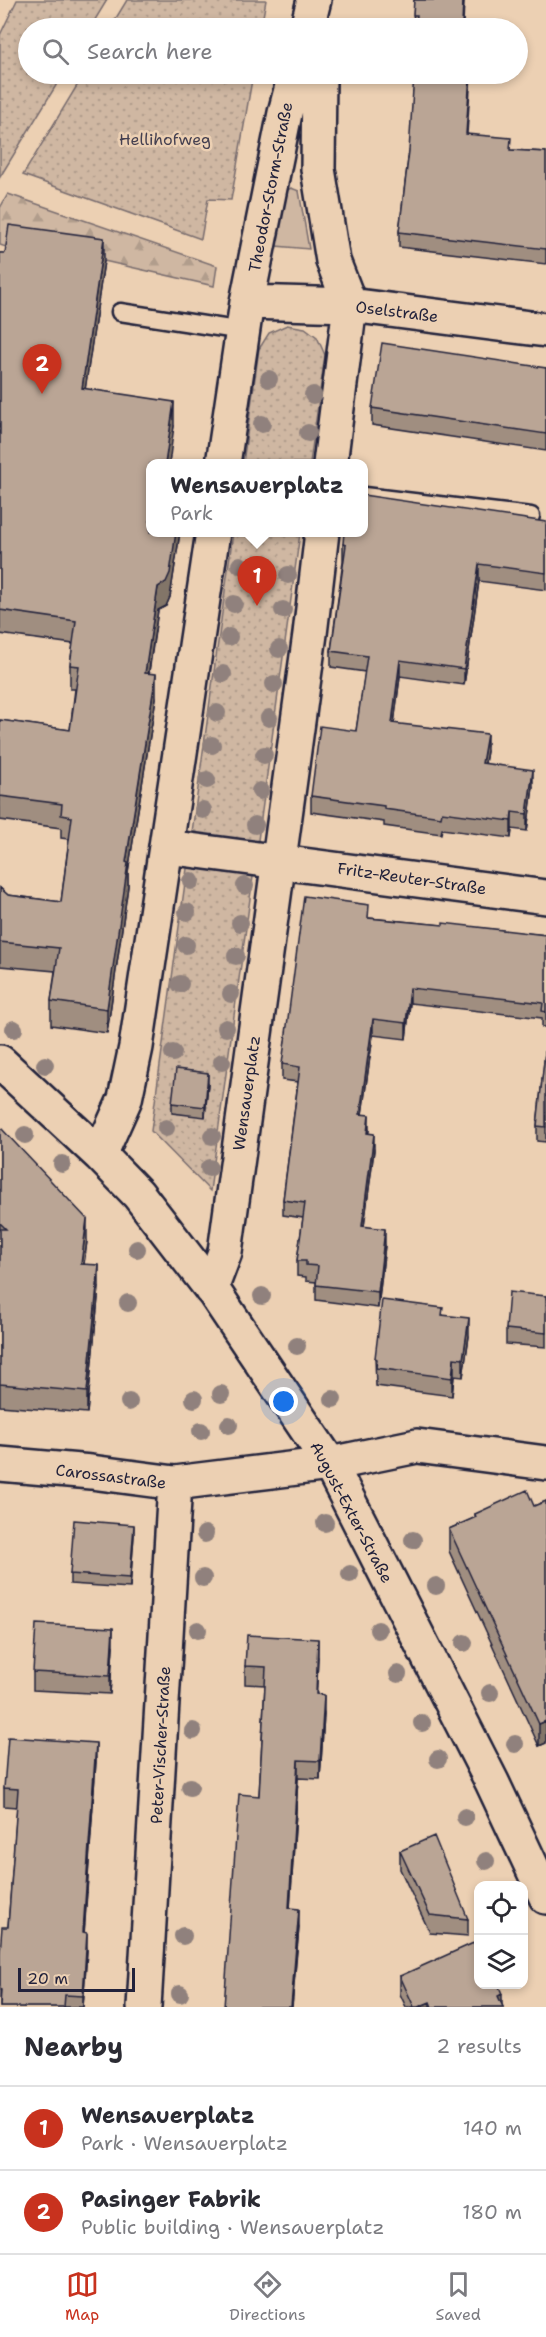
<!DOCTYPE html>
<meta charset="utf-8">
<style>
:root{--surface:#fff;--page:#f7f7f7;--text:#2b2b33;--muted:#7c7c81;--line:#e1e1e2;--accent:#c8321e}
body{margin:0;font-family:"Shantell Sans",sans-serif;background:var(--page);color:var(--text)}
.controls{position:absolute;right:18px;bottom:18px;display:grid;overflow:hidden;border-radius:12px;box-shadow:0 3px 9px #0003}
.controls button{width:54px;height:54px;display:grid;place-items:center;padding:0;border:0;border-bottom:2px solid var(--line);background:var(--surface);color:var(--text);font:30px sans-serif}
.scale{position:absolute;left:18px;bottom:15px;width:117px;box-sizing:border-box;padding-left:6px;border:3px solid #22223b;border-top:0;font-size:16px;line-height:21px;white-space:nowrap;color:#22223b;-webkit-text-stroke:4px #ecd0b3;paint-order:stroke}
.you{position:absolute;left:284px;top:1402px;width:21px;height:21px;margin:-15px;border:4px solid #fff;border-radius:50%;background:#1a73e8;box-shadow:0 0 0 9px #1a73e833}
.badge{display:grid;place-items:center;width:39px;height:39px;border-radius:50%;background:var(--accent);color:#fff;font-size:20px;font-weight:700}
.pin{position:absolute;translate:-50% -50px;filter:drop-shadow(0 2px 3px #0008)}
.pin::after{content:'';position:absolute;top:32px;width:21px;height:18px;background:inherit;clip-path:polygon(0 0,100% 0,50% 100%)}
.popup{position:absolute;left:146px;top:459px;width:222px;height:78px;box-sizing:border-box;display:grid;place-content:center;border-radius:12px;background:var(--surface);filter:drop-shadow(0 2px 4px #0005);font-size:20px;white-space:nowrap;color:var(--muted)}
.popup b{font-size:22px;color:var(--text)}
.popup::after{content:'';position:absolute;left:50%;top:100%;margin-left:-12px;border:12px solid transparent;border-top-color:var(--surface)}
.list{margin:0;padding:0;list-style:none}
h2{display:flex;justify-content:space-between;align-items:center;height:78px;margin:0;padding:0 24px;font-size:26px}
h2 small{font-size:20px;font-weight:400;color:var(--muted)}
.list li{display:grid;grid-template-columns:39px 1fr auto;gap:18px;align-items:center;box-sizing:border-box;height:84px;padding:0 24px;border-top:2px solid var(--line)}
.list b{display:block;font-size:22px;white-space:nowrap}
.list p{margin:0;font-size:20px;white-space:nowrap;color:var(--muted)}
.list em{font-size:20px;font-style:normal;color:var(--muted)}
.icon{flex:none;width:33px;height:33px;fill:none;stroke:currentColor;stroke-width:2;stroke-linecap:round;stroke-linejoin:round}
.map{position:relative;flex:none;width:546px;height:2007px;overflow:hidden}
.search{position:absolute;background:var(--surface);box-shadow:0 3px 9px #0003;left:18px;right:18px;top:18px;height:66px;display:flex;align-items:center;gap:15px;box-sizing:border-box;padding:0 21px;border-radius:33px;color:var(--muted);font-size:22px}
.sheet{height:246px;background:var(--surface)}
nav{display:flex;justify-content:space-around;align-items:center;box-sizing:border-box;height:84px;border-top:2px solid var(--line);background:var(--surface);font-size:16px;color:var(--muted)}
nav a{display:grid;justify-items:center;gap:3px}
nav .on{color:var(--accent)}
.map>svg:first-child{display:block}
.green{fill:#cfb7a2;stroke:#786c6e;stroke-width:1.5}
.forest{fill:url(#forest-firs);stroke:#786c6e;stroke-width:1.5}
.park{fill:url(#park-dots);stroke:#786c6e;stroke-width:1.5}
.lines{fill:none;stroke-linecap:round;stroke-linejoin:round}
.lane-casing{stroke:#22223b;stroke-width:21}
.street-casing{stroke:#22223b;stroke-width:38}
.lane{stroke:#ecd0b3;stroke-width:16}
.street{stroke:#ecd0b3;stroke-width:33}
.tree{fill:#90817d}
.wall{fill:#a08e80;stroke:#22223b;stroke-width:1.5}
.shaded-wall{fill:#827468;stroke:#22223b;stroke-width:1.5}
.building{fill:#baa595;stroke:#22223b;stroke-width:1.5}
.labels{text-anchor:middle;stroke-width:5;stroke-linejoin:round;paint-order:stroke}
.park-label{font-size:16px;fill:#454050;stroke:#ecd0b3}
.street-label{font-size:16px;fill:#22223b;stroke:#ecd0b3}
</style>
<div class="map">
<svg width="546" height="2007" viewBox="0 0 546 2007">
<defs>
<pattern id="forest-firs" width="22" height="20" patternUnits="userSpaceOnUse" patternTransform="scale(1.5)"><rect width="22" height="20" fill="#cfb7a2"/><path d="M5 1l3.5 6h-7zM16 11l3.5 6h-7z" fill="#b19d8c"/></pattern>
<pattern id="park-dots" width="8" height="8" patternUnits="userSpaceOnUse" patternTransform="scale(1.5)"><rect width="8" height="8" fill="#cfb7a2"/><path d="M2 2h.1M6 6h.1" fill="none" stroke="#b19d8c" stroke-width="1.8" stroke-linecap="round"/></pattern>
</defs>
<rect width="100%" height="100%" fill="#ecd0b3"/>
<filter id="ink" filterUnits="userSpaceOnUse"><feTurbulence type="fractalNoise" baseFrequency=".0167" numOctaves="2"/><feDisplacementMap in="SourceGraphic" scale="12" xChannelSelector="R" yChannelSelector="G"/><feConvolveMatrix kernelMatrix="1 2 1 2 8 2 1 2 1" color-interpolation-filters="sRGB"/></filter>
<g filter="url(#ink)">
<!-- green -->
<path class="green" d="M 291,188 L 299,191 L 309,249 L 276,246 L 284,192 Z"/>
<!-- forest -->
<path class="forest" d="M 8,194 L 217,266 L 214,286 L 104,261 L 9,248 L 0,245 L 0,208 Z"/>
<!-- park -->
<path class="park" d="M 17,0 L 107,0 L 90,28 L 28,28 L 28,74 L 63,74 L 0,177 L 0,35 Z
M 127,0 L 266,0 L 261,28 L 110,28 Z
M 84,74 L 253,74 L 231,200 L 208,199 L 201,239 L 23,175 Z
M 287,325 L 305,328 L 317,337 L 325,355 L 310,463 L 243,463 L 259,349 L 269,333 Z
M 233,533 L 300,533 L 210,1191 L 151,1131 Z"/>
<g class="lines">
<!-- lane casing -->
<g class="lane-casing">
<path id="lane" d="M 120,312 L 243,331
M 364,496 L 531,516"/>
</g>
<!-- street casing -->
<g class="street-casing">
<path id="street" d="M 307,28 L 314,0
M 319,74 L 318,169 L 333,261 L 350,305 L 330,464
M 247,302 L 350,305 L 546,330
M 223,464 L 247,302 L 285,113 L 295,74
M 167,847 L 546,897
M 0,1062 L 100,1155 L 138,1194 L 216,1295 L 330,1464 L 492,1782 L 546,1897
M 100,1155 L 125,1099 L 136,1047 L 213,532
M 211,1289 L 225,1252 L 310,634 L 322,532
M 0,1464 L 91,1472 L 175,1483 L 330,1464 L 417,1446 L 546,1463
M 144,2007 L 175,1483"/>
</g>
<!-- lane -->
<use href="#lane" class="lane"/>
<!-- street -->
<use href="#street" class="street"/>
</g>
<!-- trees -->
<g class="tree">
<circle cx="269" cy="379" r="9"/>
<circle cx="313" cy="395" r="9"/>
<circle cx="262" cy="424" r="9"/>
<circle cx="308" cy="433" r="9"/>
<circle cx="240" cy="565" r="9"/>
<circle cx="288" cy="575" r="9"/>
<circle cx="234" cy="604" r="9"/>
<circle cx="283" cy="610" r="9"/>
<circle cx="229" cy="637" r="9"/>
<circle cx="279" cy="649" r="9"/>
<circle cx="223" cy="674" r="9"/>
<circle cx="274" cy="684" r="9"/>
<circle cx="217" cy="713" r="9"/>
<circle cx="269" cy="718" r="9"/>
<circle cx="212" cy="745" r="9"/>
<circle cx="264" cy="755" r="9"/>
<circle cx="207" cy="780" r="9"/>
<circle cx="260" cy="791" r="9"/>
<circle cx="203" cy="810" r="9"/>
<circle cx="255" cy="825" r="9"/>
<circle cx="191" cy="881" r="9"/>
<circle cx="245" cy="886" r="9"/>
<circle cx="187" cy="912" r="9"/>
<circle cx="240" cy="923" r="9"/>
<circle cx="186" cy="945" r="9"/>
<circle cx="236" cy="956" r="9"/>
<circle cx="180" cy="984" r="9"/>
<circle cx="231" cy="994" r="9"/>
<circle cx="226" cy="1028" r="9"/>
<circle cx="14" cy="1029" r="9"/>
<circle cx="173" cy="1053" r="9"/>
<circle cx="222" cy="1062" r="9"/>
<circle cx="45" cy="1065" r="9"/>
<circle cx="166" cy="1128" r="9"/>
<circle cx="25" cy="1135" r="9"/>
<circle cx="212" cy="1136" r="9"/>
<circle cx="62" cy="1164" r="9"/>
<circle cx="209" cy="1168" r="9"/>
<circle cx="137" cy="1249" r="9"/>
<circle cx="262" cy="1296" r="9"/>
<circle cx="128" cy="1303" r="9"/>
<circle cx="297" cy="1346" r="9"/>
<circle cx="221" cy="1394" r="9"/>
<circle cx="194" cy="1399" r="9"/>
<circle cx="333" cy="1399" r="9"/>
<circle cx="129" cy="1402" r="9"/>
<circle cx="229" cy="1425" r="9"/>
<circle cx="201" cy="1431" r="9"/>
<circle cx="325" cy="1523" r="9"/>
<circle cx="205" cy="1534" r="9"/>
<circle cx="413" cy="1540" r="9"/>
<circle cx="350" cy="1574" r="9"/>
<circle cx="203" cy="1578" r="9"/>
<circle cx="436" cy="1586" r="9"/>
<circle cx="198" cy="1630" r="9"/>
<circle cx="378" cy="1630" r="9"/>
<circle cx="464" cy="1643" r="9"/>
<circle cx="398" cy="1674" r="9"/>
<circle cx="490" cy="1693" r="9"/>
<circle cx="422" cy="1723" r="9"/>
<circle cx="193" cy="1731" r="9"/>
<circle cx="515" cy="1744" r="9"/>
<circle cx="438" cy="1759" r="9"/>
<circle cx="190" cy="1787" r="9"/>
<circle cx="465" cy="1817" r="9"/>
<circle cx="486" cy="1861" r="9"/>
<circle cx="183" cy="1936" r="9"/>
<circle cx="180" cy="1994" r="9"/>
</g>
<!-- wall -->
<path class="wall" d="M 414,0 L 464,0 L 463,24 L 473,28 L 413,28 Z
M 467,134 L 511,150 L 546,152 L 546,264 L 399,247 L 399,232 L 409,151 Z
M 0,253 L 104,261 L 85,389 L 174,426 L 150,532 L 180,532 L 170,597 L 166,606 L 158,610 L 149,673 L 156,698 L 128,872 L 128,886 L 107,1033 L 51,1025 L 51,1001 L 55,971 L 0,966 L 0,888 L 8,895 L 61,902 L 69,839 L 61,838 L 61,828 L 0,820 L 0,720 L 70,730 L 75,689 L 70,689 L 70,665 L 73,644 L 0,634 Z
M 546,368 L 546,451 L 372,425 L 372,408 Z
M 546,522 L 546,590 L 479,581 L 464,685 L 400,676 L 394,723 L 487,751 L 485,763 L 533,787 L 527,831 L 512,829 L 511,838 L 442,829 L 441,834 L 384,826 L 384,822 L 311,812 L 311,796 L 356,731 L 365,672 L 331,667 L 331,651 L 343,561 L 343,544 Z
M 369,918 L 546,935 L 546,1027 L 542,1027 L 542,1018 L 410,1003 L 406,1039 L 373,1035 L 362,1114 L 369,1130 L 368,1134 L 374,1150 L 364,1226 L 385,1245 L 378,1308 L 316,1300 L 316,1282 L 306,1281 L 306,1277 L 297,1276 L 297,1261 L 303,1218 L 283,1215 L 283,1200 L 298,1082 L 282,1080 L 282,1064 Z
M 546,1043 L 546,1142 L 537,1141 L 537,1126 Z
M 208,1083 L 205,1117 L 172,1113 L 172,1103 Z
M 0,1127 L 87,1241 L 84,1264 L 99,1287 L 87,1413 L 0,1406 Z
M 546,1296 L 546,1347 L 506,1344 L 506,1329 Z
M 443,1315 L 469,1336 L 463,1377 L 454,1376 L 452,1396 L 376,1386 L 375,1358 Z
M 546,1501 L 546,1743 L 539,1746 L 449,1551 L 449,1529 L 475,1518 L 475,1514 L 534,1506 Z
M 134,1535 L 130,1588 L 70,1584 L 70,1574 Z
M 113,1646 L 110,1694 L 33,1690 L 33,1672 Z
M 318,1657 L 316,1694 L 324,1713 L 320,1779 L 298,1778 L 290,1908 L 299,1927 L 292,2007 L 259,1796 L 265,1685 L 245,1684 L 245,1666 Z
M 96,1761 L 84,1932 L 87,1950 L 83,2007 L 0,2007 L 0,1953 L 8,1927 L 17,1807 L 4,1806 L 4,1788 Z
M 400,1851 L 468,1919 L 468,1936 L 430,1933 L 400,1869 Z
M 400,1976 L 502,2005 L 503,2007 L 406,2007 L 400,1994 Z"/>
<!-- shaded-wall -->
<path class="shaded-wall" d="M 463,0 L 464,0 L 462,28 Z
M 470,74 L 471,74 L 466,149 L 466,134 Z
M 104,238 L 104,261 L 82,411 L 82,388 Z
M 174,402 L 174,426 L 169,464 L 165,464 Z
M 176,532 L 180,532 L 170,597 L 166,606 L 158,610 L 145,696 L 145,673 L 158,587 Z
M 479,564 L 479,581 L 464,685 L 464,669 Z
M 400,660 L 400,676 L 392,740 L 392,723 Z
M 156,674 L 156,698 L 128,872 L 128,886 L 107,1033 L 107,1009 L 126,862 Z
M 487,734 L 487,751 L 482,780 L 482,763 Z
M 533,770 L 533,787 L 527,831 L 527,814 Z
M 512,812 L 512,829 L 511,838 L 511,821 Z
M 410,988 L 410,1003 L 406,1039 L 406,1023 Z
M 373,1019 L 373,1035 L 360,1129 L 360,1114 Z
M 208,1073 L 208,1083 L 205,1117 L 205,1107 Z
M 369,1115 L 369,1130 L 367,1149 L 367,1133 Z
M 374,1134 L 374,1150 L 362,1242 L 362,1226 Z
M 87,1219 L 87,1241 L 81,1285 L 81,1264 Z
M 385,1229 L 385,1245 L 378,1308 L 378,1292 Z
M 99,1265 L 99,1287 L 87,1413 L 87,1392 Z
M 469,1318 L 469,1336 L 463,1377 L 463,1359 Z
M 454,1358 L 454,1376 L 452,1396 L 452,1378 Z
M 134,1525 L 134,1535 L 130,1588 L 130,1578 Z
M 113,1628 L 113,1646 L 110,1694 L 110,1676 Z
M 318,1639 L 318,1657 L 316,1712 L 316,1694 Z
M 324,1695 L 324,1713 L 320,1779 L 320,1761 Z
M 546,1721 L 546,1743 L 539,1746 L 539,1724 Z
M 96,1743 L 96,1761 L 83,1950 L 83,1932 Z
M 298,1760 L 298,1778 L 289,1926 L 289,1908 Z
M 299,1909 L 299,1927 L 292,2007 L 291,2007 Z
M 87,1933 L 87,1950 L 83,2007 L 83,1996 Z
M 502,1994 L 502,2007 L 498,1996 Z
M 430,2002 L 430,2007 L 418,2007 Z"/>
<!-- building -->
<path class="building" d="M 414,0 L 463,0 L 462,24 L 473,25 L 473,28 L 416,28 L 417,15 L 413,15 Z
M 414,74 L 470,74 L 466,134 L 511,138 L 510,150 L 546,152 L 546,249 L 399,232 L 409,151 Z
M 9,225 L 104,238 L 82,388 L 174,402 L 165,464 L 150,464 L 150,532 L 176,532 L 170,573 L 166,582 L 158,587 L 145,673 L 156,674 L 126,862 L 128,863 L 107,1009 L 51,1001 L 59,948 L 0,942 L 0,888 L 8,895 L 61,902 L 72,817 L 61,815 L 62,804 L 0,796 L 0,720 L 70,730 L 79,666 L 70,665 L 76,621 L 0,610 L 0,253 L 5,253 Z
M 382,343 L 546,368 L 546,434 L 372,408 Z
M 363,495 L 546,522 L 546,573 L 479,564 L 464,669 L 400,660 L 392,723 L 487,734 L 482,763 L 533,770 L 527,814 L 512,812 L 511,821 L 442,812 L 441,817 L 384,809 L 384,806 L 311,796 L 320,726 L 356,731 L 367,656 L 331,651 L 346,545 L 343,544 L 344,532 L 363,532 Z
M 304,896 L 369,905 L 368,918 L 443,925 L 443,923 L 546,935 L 546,1012 L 542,1011 L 543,1003 L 410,988 L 406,1023 L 373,1019 L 360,1114 L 369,1115 L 367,1133 L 374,1134 L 362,1226 L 385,1229 L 378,1292 L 316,1285 L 318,1266 L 306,1265 L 306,1261 L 297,1261 L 305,1203 L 283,1200 L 300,1067 L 282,1064 Z
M 546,1043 L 546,1127 L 537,1126 Z
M 176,1069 L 208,1073 L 205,1107 L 172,1103 Z
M 0,1127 L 87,1219 L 81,1264 L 99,1265 L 87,1392 L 0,1384 L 0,1229 L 6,1229 L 0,1223 Z
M 509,1292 L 546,1296 L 546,1333 L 506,1329 Z
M 382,1300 L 443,1308 L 442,1315 L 469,1318 L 463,1359 L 454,1358 L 452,1378 L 376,1368 L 377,1359 L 375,1358 Z
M 527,1490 L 534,1506 L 546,1501 L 546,1721 L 539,1724 L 449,1529 L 476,1517 L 475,1514 Z
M 74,1520 L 134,1525 L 130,1578 L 70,1574 Z
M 36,1624 L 113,1628 L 110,1676 L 33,1672 Z
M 247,1635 L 318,1639 L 316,1694 L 324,1695 L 320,1761 L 298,1760 L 289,1908 L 299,1909 L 291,2007 L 224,2007 L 239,1794 L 259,1796 L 266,1667 L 245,1666 Z
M 8,1737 L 96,1743 L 83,1932 L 87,1933 L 83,1996 L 65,1995 L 64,2007 L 0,2007 L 1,1990 L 0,1990 L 0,1953 L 2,1927 L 8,1927 L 18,1789 L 4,1788 Z
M 434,1836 L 468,1919 L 430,1915 L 400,1851 Z
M 478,1941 L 478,1984 L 498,1984 L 502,1994 L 498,1996 L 503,2007 L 432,2007 L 430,2002 L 418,2007 L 414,2007 L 400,1976 Z"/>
</g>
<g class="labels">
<!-- park labels -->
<g class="park-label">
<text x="165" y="145">Hellihofweg</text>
</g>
<!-- street labels -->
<g class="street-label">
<text transform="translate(270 187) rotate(-79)" y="6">Theodor-Storm-Straße</text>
<text transform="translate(397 311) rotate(7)" y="6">Oselstraße</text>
<text transform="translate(412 878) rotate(8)" y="6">Fritz-Reuter-Straße</text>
<text transform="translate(246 1093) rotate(-82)" y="6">Wensauerplatz</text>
<text transform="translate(111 1476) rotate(7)" y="6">Carossastraße</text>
<text transform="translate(352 1512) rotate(62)" y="6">August-Exter-Straße</text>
<text transform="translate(160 1745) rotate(-87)" y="6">Peter-Vischer-Straße</text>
</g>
</g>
</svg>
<div class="controls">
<button><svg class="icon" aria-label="locate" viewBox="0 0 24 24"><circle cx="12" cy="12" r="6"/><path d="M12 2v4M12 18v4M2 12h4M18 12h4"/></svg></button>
<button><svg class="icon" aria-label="layers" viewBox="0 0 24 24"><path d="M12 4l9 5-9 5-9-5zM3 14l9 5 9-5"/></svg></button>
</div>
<div class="scale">20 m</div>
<div class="you"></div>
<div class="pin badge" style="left:257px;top:606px">1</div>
<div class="popup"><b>Wensauerplatz</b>Park</div>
<div class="pin badge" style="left:42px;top:394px">2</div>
<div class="search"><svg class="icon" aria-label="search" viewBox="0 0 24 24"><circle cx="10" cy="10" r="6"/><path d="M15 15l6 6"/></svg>Search here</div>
</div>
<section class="sheet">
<h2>Nearby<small>2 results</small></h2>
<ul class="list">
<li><span class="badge">1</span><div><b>Wensauerplatz</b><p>Park · Wensauerplatz</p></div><em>140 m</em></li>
<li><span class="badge">2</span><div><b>Pasinger Fabrik</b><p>Public building · Wensauerplatz</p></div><em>180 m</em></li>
</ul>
</section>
<nav>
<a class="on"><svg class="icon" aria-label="map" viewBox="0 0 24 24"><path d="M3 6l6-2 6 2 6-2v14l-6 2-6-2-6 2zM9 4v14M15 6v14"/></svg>Map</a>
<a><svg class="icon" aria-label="directions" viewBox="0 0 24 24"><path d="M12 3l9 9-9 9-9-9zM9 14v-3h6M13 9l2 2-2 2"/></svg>Directions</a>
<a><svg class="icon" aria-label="saved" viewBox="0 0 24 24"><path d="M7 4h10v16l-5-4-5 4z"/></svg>Saved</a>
</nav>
